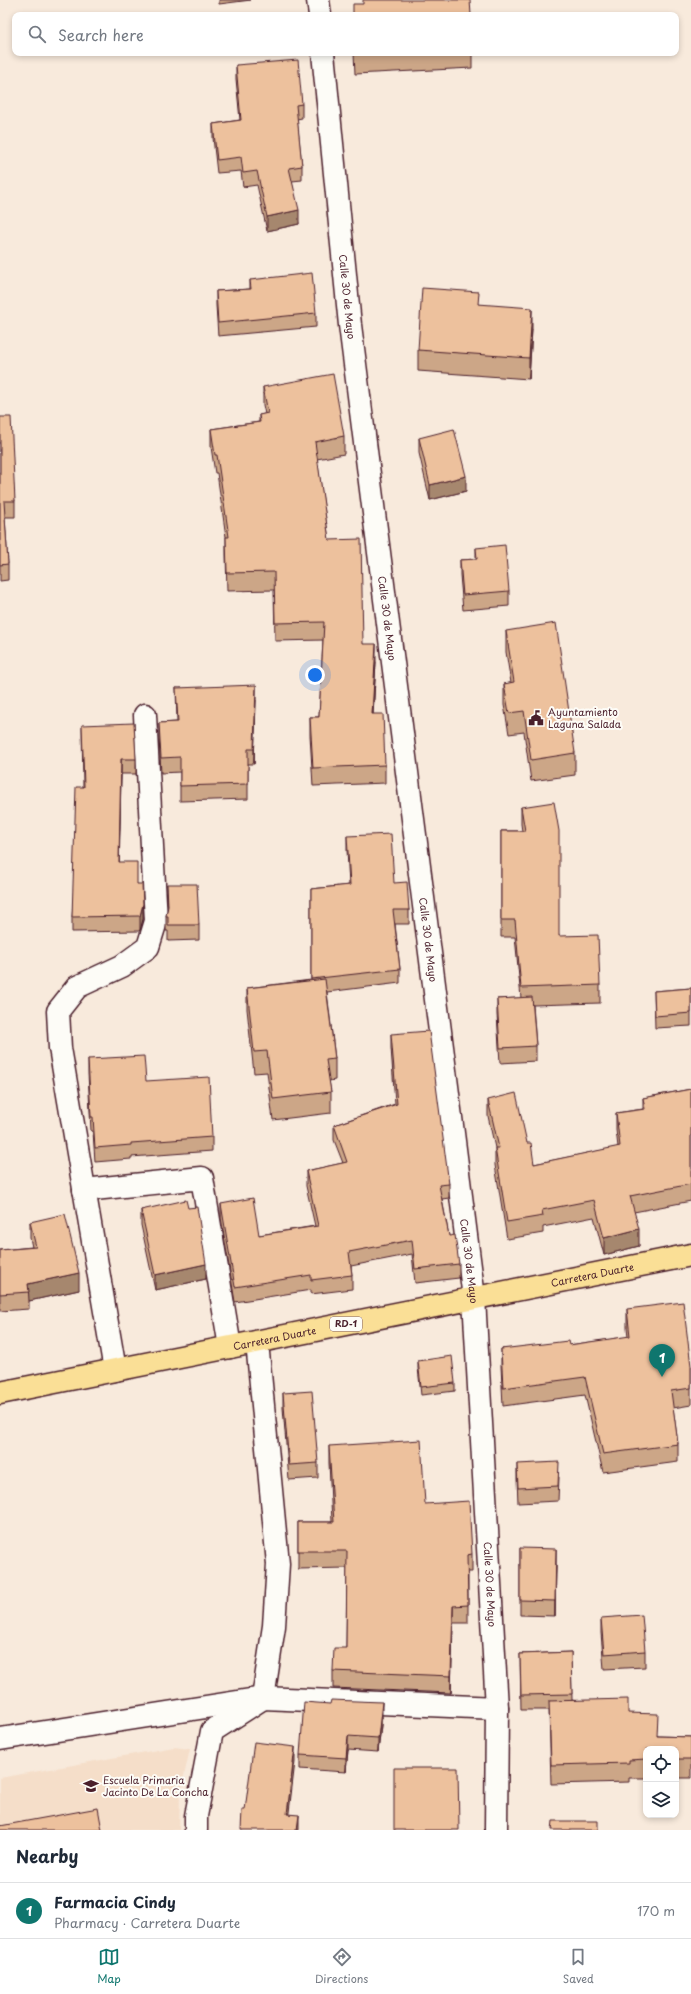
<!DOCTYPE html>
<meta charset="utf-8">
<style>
:root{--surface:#fff;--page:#f2f2f3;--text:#1f2937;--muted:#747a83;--line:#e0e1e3;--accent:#0f766e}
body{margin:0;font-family:"Playpen Sans",sans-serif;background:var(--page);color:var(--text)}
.controls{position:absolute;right:12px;bottom:12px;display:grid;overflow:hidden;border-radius:8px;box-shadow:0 2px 6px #0003}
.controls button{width:36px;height:36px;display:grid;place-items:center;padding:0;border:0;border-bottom:1px solid var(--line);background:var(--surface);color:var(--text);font:20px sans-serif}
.you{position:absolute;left:315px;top:675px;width:14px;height:14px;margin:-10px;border:3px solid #fff;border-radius:50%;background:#1a73e8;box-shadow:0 0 0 6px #1a73e833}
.badge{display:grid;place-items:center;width:26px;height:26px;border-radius:50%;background:var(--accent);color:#fff;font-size:13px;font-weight:700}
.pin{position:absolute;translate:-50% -33px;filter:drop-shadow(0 1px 2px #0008)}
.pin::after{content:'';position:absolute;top:21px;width:14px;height:12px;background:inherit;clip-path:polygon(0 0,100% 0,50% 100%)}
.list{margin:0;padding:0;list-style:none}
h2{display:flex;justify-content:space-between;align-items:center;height:52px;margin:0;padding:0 16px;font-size:17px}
h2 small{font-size:13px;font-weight:400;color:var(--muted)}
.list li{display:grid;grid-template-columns:26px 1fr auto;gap:12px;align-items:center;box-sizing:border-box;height:56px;padding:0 16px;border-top:1px solid var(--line)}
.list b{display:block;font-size:15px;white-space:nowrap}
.list p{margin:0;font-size:13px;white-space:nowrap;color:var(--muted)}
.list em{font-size:13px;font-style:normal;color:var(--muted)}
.icon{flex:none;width:22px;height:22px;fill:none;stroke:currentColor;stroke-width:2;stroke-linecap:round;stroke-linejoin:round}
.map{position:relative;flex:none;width:691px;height:1830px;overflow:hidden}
.search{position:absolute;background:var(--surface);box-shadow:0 2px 6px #0003;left:12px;right:12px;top:12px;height:44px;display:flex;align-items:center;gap:10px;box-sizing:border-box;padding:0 14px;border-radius:8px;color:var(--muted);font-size:15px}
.sheet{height:108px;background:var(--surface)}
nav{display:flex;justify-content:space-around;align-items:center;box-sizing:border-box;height:56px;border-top:1px solid var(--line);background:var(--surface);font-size:11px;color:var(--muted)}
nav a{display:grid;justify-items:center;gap:2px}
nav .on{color:var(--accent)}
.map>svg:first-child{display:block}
.built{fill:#f5dec9}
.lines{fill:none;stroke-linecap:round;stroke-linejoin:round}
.minor-casing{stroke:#4a1f2b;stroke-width:25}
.major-casing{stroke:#4a1f2b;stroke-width:25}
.minor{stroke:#fdfcf7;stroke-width:22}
.major{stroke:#fadf96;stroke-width:22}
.wall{fill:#cca687;stroke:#4a1f2b}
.shaded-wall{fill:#a6876e;stroke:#4a1f2b}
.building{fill:#edc19d;stroke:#4a1f2b}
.labels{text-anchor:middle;stroke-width:4;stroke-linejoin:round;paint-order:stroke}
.shield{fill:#fdfcf7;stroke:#806168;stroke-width:1}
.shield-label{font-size:9px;font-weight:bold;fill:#4a1f2b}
.street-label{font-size:10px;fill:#4a1f2b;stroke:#fdfcf7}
.poi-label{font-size:10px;fill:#4a1f2b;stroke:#fdfcf7;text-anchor:start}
</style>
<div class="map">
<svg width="691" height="1830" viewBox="0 0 691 1830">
<rect width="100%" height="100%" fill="#f8eadc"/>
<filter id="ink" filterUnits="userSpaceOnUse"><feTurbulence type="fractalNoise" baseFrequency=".025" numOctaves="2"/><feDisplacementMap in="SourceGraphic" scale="8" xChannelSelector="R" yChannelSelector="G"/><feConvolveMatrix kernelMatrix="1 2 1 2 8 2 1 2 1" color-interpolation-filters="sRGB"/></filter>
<g filter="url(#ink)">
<!-- built -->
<path class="built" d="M 174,1747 L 190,1749 L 180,1794 L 179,1830 L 0,1830 L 0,1778 Z"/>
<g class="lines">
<!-- minor casing -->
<g class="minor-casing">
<g id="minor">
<path d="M 318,0 L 320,15"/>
<path id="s1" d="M 323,53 L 350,325 L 474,1298 L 497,1708 L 496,1830"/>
<path d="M 84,1190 L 202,1178 L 230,1347"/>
<path d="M 115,1370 L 60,1048 L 58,1011 L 77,987 L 122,966 L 148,947 L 156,921 L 145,715"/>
<path d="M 0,1739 L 263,1698 L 497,1708"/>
<path d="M 196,1830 L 196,1816 L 212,1731 L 263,1698 L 274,1626 L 278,1564 L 257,1342"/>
</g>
</g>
<!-- major casing -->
<g class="major-casing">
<g id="major">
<path id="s2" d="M 0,1393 L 691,1255"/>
</g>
</g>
<!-- minor -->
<use href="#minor" class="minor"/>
<!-- major -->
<use href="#major" class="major"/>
</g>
<!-- wall -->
<path class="wall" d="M 219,0 L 251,0 L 219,4 Z
M 354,53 L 472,53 L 472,68 L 355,74 Z
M 236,65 L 302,104 L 302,118 L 297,119 L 302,166 L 302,180 L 292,181 L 299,224 L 267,231 L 257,185 L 243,187 L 241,171 L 217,173 L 213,138 L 213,124 L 240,120 L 236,79 Z
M 250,280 L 316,313 L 316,327 L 218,336 L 216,305 L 216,291 L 250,289 Z
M 479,304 L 532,329 L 529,379 L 418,371 L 418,350 Z
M 263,387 L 344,436 L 344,454 L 317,459 L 329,540 L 363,644 L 376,662 L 373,714 L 385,765 L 385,783 L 313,786 L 310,735 L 310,717 L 319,717 L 323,640 L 275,641 L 274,590 L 227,591 L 226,555 L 226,537 L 217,473 L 215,473 L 211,447 L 211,429 L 259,422 L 259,415 L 265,414 L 263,405 Z
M 0,417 L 15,501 L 15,517 L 5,517 L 8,564 L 8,580 L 0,581 Z
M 419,438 L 466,491 L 430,500 L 419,453 Z
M 476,548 L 509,591 L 509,606 L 463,610 L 460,575 L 460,560 L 476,559 Z
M 506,631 L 575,753 L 575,775 L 531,781 L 524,732 L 509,734 L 504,705 L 504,684 L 511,683 L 506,652 Z
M 176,688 L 256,700 L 254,764 L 248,764 L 248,799 L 180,801 L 180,772 L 161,773 L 159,738 L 159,723 L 177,722 Z
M 82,725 L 136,759 L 136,774 L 121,774 L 119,862 L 137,884 L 143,919 L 140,931 L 72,932 L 72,917 L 83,787 Z
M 521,807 L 559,936 L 600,985 L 600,1003 L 533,1005 L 536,1046 L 536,1061 L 500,1063 L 497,1014 L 497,999 L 521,998 L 515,937 L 501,937 L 501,831 L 522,831 L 521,824 Z
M 347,836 L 394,883 L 409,910 L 409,924 L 395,924 L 400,969 L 400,983 L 327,992 L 335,1059 L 335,1080 L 329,1081 L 331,1092 L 331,1113 L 273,1120 L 267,1072 L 254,1073 L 247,1009 L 247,988 L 311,980 L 311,889 L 349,885 L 347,850 Z
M 167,884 L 199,925 L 199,940 L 168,941 L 168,931 L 166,931 L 166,916 L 168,908 Z
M 691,988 L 691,1026 L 655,1028 L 654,991 Z
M 391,1034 L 449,1184 L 449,1198 L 442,1199 L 449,1236 L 459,1264 L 459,1278 L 415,1283 L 412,1254 L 351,1266 L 352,1275 L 352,1289 L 311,1294 L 311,1290 L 235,1302 L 221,1218 L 221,1204 L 259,1235 L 315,1226 L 306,1186 L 306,1171 L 343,1163 L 334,1140 L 334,1125 L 395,1104 L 391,1048 Z
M 88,1059 L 146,1081 L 212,1137 L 212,1151 L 131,1157 L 131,1159 L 95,1162 L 93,1131 L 91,1131 L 88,1073 Z
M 691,1089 L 691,1201 L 634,1212 L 639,1246 L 604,1255 L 594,1217 L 543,1227 L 543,1233 L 507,1239 L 495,1165 L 495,1148 L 488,1116 L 488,1100 L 527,1143 L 534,1164 L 618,1147 L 616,1130 L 616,1113 L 643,1109 L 643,1098 Z
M 188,1208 L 206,1279 L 155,1290 L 141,1225 L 141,1210 Z
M 30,1222 L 79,1290 L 29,1301 L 29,1309 L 0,1311 L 0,1250 L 32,1247 L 30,1238 Z
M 627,1309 L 691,1366 L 691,1405 L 673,1408 L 678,1444 L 678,1462 L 603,1472 L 585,1395 L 503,1406 L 501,1366 L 501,1349 L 569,1345 L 628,1337 L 627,1327 Z
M 418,1361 L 455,1383 L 455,1391 L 421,1395 L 418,1368 Z
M 283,1393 L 318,1463 L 318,1478 L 289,1480 L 283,1408 Z
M 329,1446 L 425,1504 L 472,1554 L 472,1572 L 468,1572 L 468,1623 L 453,1623 L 451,1693 L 333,1688 L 333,1671 L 346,1648 L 347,1568 L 298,1569 L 298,1522 L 332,1522 L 329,1463 Z
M 517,1464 L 559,1477 L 558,1501 L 518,1503 L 517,1479 Z
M 520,1548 L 556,1564 L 555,1616 L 520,1615 Z
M 601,1618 L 645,1651 L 645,1667 L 604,1669 L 601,1633 Z
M 571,1652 L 572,1700 L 628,1713 L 658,1736 L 691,1737 L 691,1778 L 676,1778 L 676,1749 L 646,1749 L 646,1778 L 629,1778 L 629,1782 L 551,1784 L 549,1710 L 521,1710 L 520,1654 Z
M 382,1716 L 378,1752 L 348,1750 L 346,1772 L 300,1769 L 300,1755 Z"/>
<!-- shaded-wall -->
<path class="shaded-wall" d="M 299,210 L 299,224 L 267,231 L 267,217 Z
M 532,308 L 532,329 L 529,379 L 529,358 Z
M 466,476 L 466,491 L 430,500 L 430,485 Z
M 376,644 L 376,662 L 372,732 L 372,714 Z
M 256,685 L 256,700 L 254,764 L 254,749 Z
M 121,759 L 121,774 L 119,877 L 119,862 Z
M 143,904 L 143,919 L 140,931 L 140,916 Z
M 639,1229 L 639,1246 L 604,1255 L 604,1238 Z
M 206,1264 L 206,1279 L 155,1290 L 155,1275 Z
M 79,1273 L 79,1290 L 29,1301 L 28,1284 Z
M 556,1549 L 556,1564 L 555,1616 L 555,1601 Z
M 453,1606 L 453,1623 L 451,1693 L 451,1676 Z
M 382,1702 L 382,1716 L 378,1752 L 378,1738 Z
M 348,1736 L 348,1750 L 346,1772 L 346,1758 Z
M 295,1747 L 295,1762 L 287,1829 L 287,1814 Z
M 299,1815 L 299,1830 L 297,1830 Z"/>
<!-- building -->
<path class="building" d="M 363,0 L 470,0 L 471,15 L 353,15 L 353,4 L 363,4 Z
M 298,60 L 302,104 L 296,105 L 302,166 L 289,168 L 299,210 L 267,217 L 257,171 L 243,173 L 241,157 L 217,160 L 213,124 L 241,120 L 236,65 Z
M 312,273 L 316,313 L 218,323 L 216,291 L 251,289 L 250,280 Z
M 422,288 L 479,292 L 478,304 L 532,308 L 529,358 L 418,350 Z
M 333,374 L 344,436 L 315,442 L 329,540 L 361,539 L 363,644 L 376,644 L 372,714 L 383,714 L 385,765 L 313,768 L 310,717 L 319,717 L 324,622 L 275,623 L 274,572 L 227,573 L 226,537 L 229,537 L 217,455 L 215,455 L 211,429 L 260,422 L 259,415 L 268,413 L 263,387 Z
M 0,417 L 11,417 L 15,501 L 4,501 L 8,564 L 0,565 Z
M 454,429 L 466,476 L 430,485 L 419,438 Z
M 505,545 L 509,591 L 463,595 L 460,560 L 477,559 L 476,548 Z
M 556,623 L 575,753 L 531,760 L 524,711 L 509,713 L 504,684 L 514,682 L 506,631 Z
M 256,685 L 254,749 L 248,749 L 248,784 L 180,786 L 180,757 L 161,758 L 159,723 L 178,722 L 176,688 Z
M 134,723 L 136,759 L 121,759 L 119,862 L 137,862 L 137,884 L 142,884 L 143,904 L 140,916 L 72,917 L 76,787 L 84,787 L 82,725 Z
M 554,802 L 559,831 L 559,936 L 598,935 L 600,985 L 521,988 L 515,920 L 501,920 L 501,831 L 525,831 L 521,807 Z
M 391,834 L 394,883 L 407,882 L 409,910 L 393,910 L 400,969 L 311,979 L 311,889 L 350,885 L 347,836 Z
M 167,884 L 197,884 L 199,925 L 168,925 L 168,916 L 166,916 L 168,906 Z
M 325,979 L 335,1059 L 326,1060 L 331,1092 L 273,1099 L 267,1051 L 254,1052 L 247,988 Z
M 691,988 L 691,1013 L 655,1016 L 654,991 Z
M 532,997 L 536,1046 L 500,1048 L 497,999 Z
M 429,1031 L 449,1184 L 439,1185 L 449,1236 L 455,1235 L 459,1264 L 415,1269 L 412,1240 L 349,1252 L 352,1275 L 311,1280 L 311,1275 L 235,1287 L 221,1204 L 253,1198 L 259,1235 L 318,1226 L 306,1171 L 347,1162 L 334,1125 L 397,1104 L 391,1034 Z
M 144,1056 L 146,1081 L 209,1077 L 212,1137 L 131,1143 L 131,1145 L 95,1148 L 93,1117 L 91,1117 L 88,1059 Z
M 691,1089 L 691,1184 L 630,1196 L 639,1229 L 604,1238 L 594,1200 L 542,1210 L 543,1216 L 507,1222 L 495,1148 L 499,1148 L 488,1100 L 516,1093 L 527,1143 L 531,1143 L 534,1164 L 620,1146 L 616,1113 L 645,1109 L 643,1098 Z
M 186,1200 L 188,1208 L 197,1207 L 206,1264 L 155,1275 L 141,1210 Z
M 65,1214 L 79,1273 L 28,1284 L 29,1292 L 0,1294 L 0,1250 L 36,1247 L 30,1222 Z
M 683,1302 L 691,1366 L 691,1388 L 671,1391 L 678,1444 L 603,1454 L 585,1377 L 503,1388 L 501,1349 L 568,1341 L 569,1345 L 630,1336 L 627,1309 Z
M 452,1356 L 455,1383 L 421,1387 L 418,1361 Z
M 312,1391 L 318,1463 L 289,1465 L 283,1393 Z
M 421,1440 L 425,1504 L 469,1501 L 472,1554 L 467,1555 L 468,1605 L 453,1606 L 451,1676 L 333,1671 L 334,1648 L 346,1648 L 347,1551 L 298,1551 L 298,1522 L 334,1522 L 329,1446 Z
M 559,1462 L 558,1486 L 518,1488 L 517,1464 Z
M 520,1548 L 556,1549 L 555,1601 L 520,1600 Z
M 642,1615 L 645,1651 L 604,1654 L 601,1618 Z
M 571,1652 L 572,1694 L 521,1695 L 520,1654 Z
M 628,1699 L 628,1713 L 658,1714 L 657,1736 L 691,1737 L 691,1759 L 676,1759 L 676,1749 L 646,1749 L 646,1759 L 629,1760 L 629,1763 L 551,1765 L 549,1701 Z
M 331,1700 L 382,1702 L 378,1738 L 348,1736 L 346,1758 L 300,1755 L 304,1702 L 330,1704 Z
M 254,1742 L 295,1747 L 287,1814 L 299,1815 L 297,1830 L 241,1830 L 242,1810 L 245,1810 Z
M 394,1768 L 458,1768 L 459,1830 L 394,1830 Z
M 98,1808 L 102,1830 L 0,1830 L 0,1826 Z
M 553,1821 L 598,1821 L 598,1830 L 552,1830 Z"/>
</g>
<!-- icons -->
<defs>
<g id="civic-bare" transform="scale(1.2)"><path d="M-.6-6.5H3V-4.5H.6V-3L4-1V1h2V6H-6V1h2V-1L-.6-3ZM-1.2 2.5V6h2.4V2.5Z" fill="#4a1f2b" stroke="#fdfcf7" stroke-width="2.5" paint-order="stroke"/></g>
<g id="school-bare" transform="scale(1.2)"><path d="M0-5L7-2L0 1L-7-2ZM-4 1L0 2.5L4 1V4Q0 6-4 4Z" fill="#4a1f2b" stroke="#fdfcf7" stroke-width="2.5" paint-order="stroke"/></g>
</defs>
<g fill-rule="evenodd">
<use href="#civic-bare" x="536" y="718"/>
<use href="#school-bare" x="91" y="1786"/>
</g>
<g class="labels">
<!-- shield labels -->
<rect class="shield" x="330" y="1317" width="32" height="14" rx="3"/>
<g class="shield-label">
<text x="346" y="1327">RD-1</text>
</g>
<!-- street labels -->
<g class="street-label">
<text dy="4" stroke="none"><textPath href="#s1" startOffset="245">Calle 30 de Mayo</textPath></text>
<text dy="4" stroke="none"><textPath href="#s1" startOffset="569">Calle 30 de Mayo</textPath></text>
<text dy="4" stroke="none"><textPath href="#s1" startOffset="893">Calle 30 de Mayo</textPath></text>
<text dy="4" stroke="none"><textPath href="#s1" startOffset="1217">Calle 30 de Mayo</textPath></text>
<text dy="4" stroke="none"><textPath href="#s2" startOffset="604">Carretera Duarte</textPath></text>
<text dy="4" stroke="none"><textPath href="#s2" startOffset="280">Carretera Duarte</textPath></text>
<text dy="4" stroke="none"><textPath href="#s1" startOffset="1541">Calle 30 de Mayo</textPath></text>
</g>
<!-- poi labels -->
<g class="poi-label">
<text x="548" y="716">Ayuntamiento<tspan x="548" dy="12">Laguna Salada</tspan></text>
<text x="103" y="1784">Escuela Primaria<tspan x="103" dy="12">Jacinto De La Concha</tspan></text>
</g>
</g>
</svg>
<div class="controls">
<button><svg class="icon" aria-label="locate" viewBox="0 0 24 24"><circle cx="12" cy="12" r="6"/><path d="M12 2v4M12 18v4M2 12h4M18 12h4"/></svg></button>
<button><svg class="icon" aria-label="layers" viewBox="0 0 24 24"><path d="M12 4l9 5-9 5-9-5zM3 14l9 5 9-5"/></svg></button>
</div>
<div class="you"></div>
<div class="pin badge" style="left:662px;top:1377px">1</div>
<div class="search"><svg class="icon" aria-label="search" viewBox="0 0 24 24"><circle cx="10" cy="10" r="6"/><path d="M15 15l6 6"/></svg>Search here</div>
</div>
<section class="sheet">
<h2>Nearby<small></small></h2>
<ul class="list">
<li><span class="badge">1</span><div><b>Farmacia Cindy</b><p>Pharmacy · Carretera Duarte</p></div><em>170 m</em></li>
</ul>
</section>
<nav>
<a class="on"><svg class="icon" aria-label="map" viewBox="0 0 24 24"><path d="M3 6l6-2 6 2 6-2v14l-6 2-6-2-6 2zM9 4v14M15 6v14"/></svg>Map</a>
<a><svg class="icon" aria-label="directions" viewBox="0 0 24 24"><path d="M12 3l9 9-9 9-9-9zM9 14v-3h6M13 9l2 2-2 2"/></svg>Directions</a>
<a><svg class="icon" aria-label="saved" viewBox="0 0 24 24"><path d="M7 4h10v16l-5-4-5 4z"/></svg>Saved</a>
</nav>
